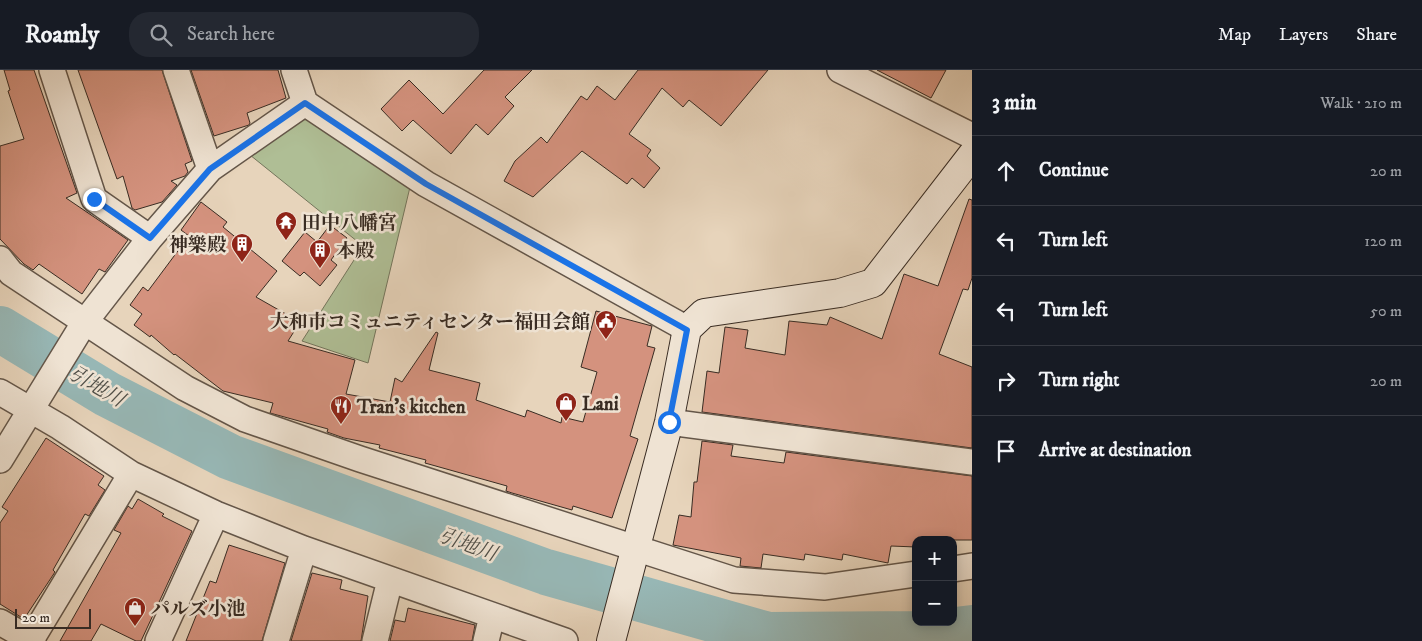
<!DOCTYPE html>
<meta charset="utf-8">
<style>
:root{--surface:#171b24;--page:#242831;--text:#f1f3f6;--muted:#9ea1a6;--line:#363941}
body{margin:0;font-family:"IM FELL DW Pica","Noto Serif JP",serif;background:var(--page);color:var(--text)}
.controls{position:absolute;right:15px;bottom:15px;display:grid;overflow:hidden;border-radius:10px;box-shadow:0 2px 12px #0003}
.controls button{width:45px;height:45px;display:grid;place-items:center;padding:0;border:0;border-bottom:1px solid var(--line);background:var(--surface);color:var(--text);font:25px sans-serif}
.scale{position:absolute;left:15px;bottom:12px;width:76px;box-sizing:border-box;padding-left:5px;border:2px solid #392c23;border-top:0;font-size:14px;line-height:18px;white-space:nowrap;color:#392c23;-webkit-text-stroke:4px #efe3d3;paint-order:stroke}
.stop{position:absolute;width:15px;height:15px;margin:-11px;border:4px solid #1a73e8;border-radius:50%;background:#fff}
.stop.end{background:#1a73e8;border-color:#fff;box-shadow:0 1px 5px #0008}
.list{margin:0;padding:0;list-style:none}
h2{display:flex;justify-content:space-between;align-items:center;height:65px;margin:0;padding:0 20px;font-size:21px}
h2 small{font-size:16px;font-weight:400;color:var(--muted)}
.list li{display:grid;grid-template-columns:32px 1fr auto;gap:15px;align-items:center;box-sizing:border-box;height:70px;padding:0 20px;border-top:1px solid var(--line)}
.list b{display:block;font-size:19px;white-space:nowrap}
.list em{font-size:16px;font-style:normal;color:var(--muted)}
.icon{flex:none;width:28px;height:28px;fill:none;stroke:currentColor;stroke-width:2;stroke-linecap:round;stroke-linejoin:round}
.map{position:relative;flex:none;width:972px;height:571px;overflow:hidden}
header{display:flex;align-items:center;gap:30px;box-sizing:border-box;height:70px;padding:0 25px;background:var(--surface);border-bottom:1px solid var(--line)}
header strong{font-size:24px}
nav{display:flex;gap:28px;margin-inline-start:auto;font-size:18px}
.search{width:350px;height:45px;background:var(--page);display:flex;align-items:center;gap:12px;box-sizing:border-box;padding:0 18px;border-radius:20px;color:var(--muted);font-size:19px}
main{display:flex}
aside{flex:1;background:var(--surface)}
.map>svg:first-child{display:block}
.green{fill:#afbe95;stroke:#74755c}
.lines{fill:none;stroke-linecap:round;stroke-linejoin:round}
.river{stroke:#97b7b5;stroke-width:46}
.building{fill:#d4927e;stroke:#392c23}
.street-casing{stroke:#645649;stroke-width:28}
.secondary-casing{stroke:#392c23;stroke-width:30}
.street{stroke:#efe3d3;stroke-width:25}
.secondary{stroke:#efe3d3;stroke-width:28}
.route{stroke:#1a73e8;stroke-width:6}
.labels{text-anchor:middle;stroke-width:5;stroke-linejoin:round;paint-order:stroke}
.poi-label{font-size:19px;font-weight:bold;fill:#392c23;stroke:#efe3d3;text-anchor:start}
.water-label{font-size:20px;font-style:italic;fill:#504f48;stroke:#efe3d3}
</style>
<header>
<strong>Roamly</strong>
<div class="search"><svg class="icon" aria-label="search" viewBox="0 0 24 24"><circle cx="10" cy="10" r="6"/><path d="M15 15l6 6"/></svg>Search here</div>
<nav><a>Map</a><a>Layers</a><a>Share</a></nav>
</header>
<main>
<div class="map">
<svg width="972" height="571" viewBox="0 0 972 571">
<rect width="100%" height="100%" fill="#e7d4bb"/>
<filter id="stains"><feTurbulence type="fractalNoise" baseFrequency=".004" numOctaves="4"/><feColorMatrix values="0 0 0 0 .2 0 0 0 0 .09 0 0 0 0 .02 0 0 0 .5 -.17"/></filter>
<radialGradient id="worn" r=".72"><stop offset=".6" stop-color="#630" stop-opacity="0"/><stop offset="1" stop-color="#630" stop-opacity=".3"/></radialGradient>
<!-- green -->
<path class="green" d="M 306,46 L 410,117 L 368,293 L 302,271 L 363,176 L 250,85 Z"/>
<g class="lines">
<!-- river -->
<path class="river" d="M 0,259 L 107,324 L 230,387 L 546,502 L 768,565 L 922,564 L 972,558"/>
</g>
<!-- building -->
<path class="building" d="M 4,0 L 34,0 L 77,123 L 66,128 L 128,170 L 105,202 L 99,199 L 82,224 L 39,194 L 33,200 L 24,194 L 0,169 L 0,76 L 24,69 L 8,21 L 10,20 Z
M 78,0 L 162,0 L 192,91 L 185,94 L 188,102 L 185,106 L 171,111 L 177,115 L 162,132 L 135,140 L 132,138 L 123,106 L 117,109 Z
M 191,0 L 278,0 L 286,28 L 247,43 L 250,53 L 249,55 L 214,66 Z
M 484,0 L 532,0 L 505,27 L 514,36 L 488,65 L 476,54 L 451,84 L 413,50 L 402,61 L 381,39 L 409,10 L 443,44 Z
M 638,0 L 768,0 L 721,56 L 689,30 L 683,37 L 662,18 L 629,64 L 651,80 L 647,86 L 660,98 L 644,118 L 632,108 L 627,114 L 582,81 L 533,127 L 504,111 L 515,91 L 541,67 L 547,73 L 581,26 L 587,30 L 597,16 L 615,30 Z
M 877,0 L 946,0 L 931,28 Z
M 969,129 L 972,130 L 972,208 L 968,220 L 963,219 L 939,284 L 972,297 L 972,378 L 702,342 L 707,301 L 719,303 L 725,257 L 748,260 L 745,278 L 785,285 L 789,251 L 827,255 L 830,247 L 882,269 L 904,204 L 938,216 Z
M 201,132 L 227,152 L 223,157 L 277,201 L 256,227 L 300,252 L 288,271 L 355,290 L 346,324 L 390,332 L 395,308 L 402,312 L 436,262 L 438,263 L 429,300 L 480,313 L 476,330 L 525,347 L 527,340 L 561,353 L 562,347 L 583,352 L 597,302 L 581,297 L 596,241 L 652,256 L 647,276 L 655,278 L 630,366 L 638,369 L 612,448 L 573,436 L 572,440 L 512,423 L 506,421 L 507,416 L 425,393 L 426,390 L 379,378 L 380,375 L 344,368 L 327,362 L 328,359 L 270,343 L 273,333 L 223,321 L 175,284 L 174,285 L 151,265 L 150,267 L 134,255 L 142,244 L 130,235 L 143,217 L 148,221 L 189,166 L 181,160 Z
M 330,155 L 347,168 L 331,190 L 337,195 L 320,216 L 304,202 L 300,206 L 282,191 L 305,162 L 317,172 Z
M 46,368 L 104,406 L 98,415 L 105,420 L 89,446 L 85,444 L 53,500 L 55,502 L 24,549 L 0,534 L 0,453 L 8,441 L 2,437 Z
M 702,371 L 733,375 L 731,386 L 784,393 L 786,382 L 972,406 L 972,470 L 916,470 L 916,477 L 891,476 L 888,493 L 843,484 L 842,490 L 805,484 L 804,490 L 763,484 L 761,498 L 740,496 L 741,488 L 673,475 L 679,445 L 691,447 L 694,412 L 697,412 Z
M 138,429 L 164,444 L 162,446 L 192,461 L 141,571 L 136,571 L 101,554 L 91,571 L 60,571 L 121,463 L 114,460 L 128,436 L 132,439 Z
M 229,475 L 285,493 L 262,571 L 186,571 L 210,511 L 216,513 Z
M 312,503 L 342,510 L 340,519 L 368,526 L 361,571 L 291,571 Z
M 408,538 L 475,555 L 472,571 L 390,571 L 395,550 L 405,552 Z"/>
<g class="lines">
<!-- street casing -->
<g class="street-casing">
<path id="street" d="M 52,0 L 94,129 L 150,168
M 176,0 L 210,99
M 294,0 L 305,33 L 426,114 L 687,259
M 840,0 L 972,66
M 0,189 L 11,203 L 185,318 L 245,349 L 360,389 L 734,510 L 825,517 L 916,504
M 0,322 L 60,357 L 131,404 L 216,444 L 304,479 L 565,571
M 669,352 L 972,392
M 0,390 L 84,253 L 150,168 L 210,99 L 305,33
M 953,499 L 972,496
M 0,552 L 33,571
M 31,570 L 131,404
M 158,571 L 216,444
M 276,571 L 304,479
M 375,571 L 390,510
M 486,571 L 492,546"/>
</g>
<!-- secondary casing -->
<g class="secondary-casing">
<path id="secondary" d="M 611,571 L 669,352 L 687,259 L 704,243 L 840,223 L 873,213 L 972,85"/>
</g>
<!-- street -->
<use href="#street" class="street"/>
<!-- secondary -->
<use href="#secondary" class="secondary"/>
</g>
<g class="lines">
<!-- route -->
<path class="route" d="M 94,129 L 150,168 L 210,99 L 305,33 L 426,114 L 687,260 L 669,352"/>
</g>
<!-- icons -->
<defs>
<g id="temple-pin" transform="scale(1.125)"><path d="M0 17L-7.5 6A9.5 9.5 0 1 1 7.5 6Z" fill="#8f2418" stroke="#efe3d3"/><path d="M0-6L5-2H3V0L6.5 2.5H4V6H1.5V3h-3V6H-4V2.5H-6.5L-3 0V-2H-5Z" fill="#fff"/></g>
<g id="building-pin" transform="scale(1.125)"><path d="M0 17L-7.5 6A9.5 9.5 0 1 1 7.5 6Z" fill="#8f2418" stroke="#efe3d3"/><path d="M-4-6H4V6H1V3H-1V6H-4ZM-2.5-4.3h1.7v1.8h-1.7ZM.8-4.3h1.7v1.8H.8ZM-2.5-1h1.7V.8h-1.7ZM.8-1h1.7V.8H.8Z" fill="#fff"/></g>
<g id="civic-pin" transform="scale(1.125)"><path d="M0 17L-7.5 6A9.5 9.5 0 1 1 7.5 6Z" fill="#8f2418" stroke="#efe3d3"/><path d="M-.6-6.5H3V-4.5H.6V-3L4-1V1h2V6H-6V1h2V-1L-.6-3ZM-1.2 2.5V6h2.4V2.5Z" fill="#fff"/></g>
<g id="shop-pin" transform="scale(1.125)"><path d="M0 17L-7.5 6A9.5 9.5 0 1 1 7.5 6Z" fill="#8f2418" stroke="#efe3d3"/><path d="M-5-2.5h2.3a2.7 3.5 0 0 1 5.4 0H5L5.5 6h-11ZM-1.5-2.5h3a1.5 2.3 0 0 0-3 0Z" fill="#fff"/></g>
<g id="restaurant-pin" transform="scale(1.125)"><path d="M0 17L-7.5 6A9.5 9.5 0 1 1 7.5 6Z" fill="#8f2418" stroke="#efe3d3"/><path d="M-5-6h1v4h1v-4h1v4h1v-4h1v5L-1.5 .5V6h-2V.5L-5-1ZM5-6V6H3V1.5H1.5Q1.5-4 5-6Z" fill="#fff"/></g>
</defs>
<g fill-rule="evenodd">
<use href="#temple-pin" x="286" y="152"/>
<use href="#building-pin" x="242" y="174"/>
<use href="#building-pin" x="320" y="180"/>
<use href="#civic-pin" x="606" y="251"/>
<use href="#shop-pin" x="566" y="333"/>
<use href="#restaurant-pin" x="341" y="336"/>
<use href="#shop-pin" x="135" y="538"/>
</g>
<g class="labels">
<!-- poi labels -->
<g class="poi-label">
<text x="302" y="159">田中八幡宮</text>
<text x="226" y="181" text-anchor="end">神樂殿</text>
<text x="336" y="187">本殿</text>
<text x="590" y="258" text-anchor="end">大和市コミュニティセンター福田会館</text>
<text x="582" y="340">Lani</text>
<text x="357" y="343">Tran’s kitchen</text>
<text x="151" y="545">パルズ小池</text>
</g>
<!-- water labels -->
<g class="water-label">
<text transform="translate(97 316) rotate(30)" y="7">引地川</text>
<text transform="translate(468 474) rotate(20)" y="7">引地川</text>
</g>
</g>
<rect width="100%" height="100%" filter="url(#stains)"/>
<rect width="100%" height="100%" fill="url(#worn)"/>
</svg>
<div class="controls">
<button>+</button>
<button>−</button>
</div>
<div class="scale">20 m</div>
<div class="stop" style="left:669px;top:352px"></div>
<div class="stop end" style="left:94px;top:129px"></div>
</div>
<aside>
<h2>3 min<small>Walk · 210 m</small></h2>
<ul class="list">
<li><svg class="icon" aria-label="ahead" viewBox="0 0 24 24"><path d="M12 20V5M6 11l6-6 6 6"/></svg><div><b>Continue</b></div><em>20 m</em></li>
<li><svg class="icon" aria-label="left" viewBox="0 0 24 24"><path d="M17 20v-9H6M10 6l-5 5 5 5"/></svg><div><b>Turn left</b></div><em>120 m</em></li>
<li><svg class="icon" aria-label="left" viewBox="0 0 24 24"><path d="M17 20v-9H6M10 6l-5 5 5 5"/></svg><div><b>Turn left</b></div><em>50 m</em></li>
<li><svg class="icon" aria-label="right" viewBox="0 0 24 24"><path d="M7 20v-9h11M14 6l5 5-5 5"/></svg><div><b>Turn right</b></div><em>20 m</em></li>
<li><svg class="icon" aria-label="arrive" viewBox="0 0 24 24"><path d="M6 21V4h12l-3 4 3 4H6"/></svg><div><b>Arrive at destination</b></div></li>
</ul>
</aside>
</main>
